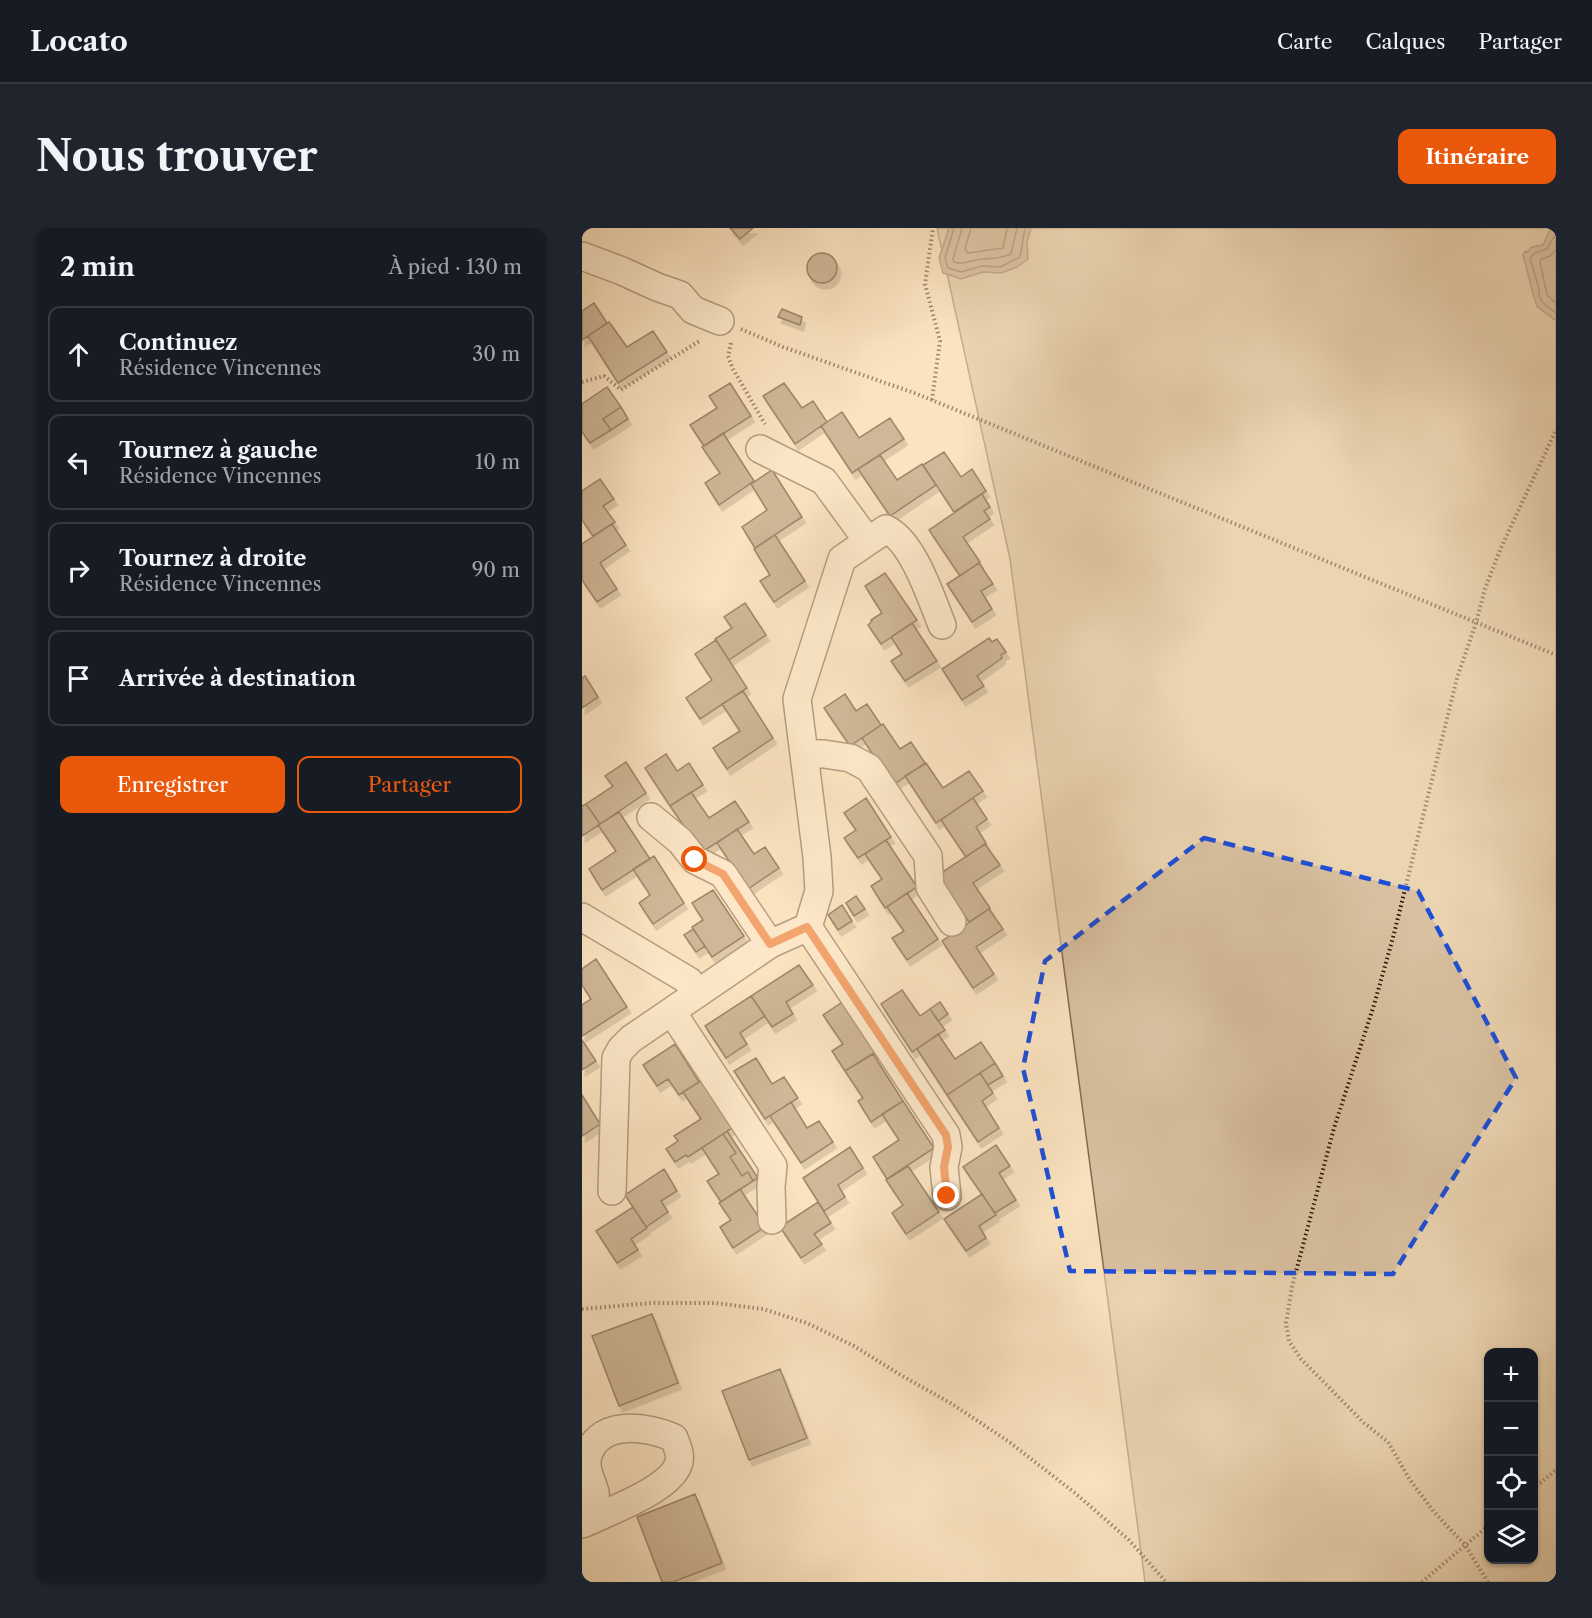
<!DOCTYPE html>
<html lang="fr">
<meta charset="utf-8">
<style>
:root{--surface:#171b24;--page:#20242c;--text:#f1f3f6;--muted:#9ea1a6;--line:#363941;--accent:#ea580c}
body{margin:0;font-family:"Libre Caslon Text",serif;background:var(--page);color:var(--text)}
.controls{position:absolute;right:18px;bottom:18px;display:grid;overflow:hidden;border-radius:12px;box-shadow:0 2px 4px #0004}
.controls button{width:54px;height:54px;display:grid;place-items:center;padding:0;border:0;border-bottom:2px solid var(--line);background:var(--surface);color:var(--text);font:30px sans-serif}
.stop{position:absolute;width:18px;height:18px;margin:-14px;border:4px solid #ea580c;border-radius:50%;background:#fff}
.stop.end{background:#ea580c;border-color:#fff;box-shadow:0 2px 6px #0008}
.list{margin:0;padding:0;list-style:none}
h2{display:flex;justify-content:space-between;align-items:center;height:78px;margin:0;padding:0 24px;font-size:26px}
h2 small{font-size:20px;font-weight:400;color:var(--muted)}
.list li{display:grid;grid-template-columns:39px 1fr auto;gap:18px;align-items:center;box-sizing:border-box;height:96px;margin:0 12px 12px;padding:0 12px;border:2px solid var(--line);border-radius:12px}
.list b{display:block;font-size:22px;white-space:nowrap}
.list p{margin:0;font-size:20px;white-space:nowrap;color:var(--muted)}
.list em{font-size:20px;font-style:normal;color:var(--muted)}
.actions{display:flex;gap:12px;padding:18px 24px}
.actions a{flex:1;padding:14px 0;border:2px solid var(--accent);border-radius:12px;text-align:center;font-size:21px;color:var(--accent)}
.actions .main{background:var(--accent);color:#fff}
.icon{flex:none;width:33px;height:33px;fill:none;stroke:currentColor;stroke-width:2;stroke-linecap:round;stroke-linejoin:round}
.map{position:relative;flex:none;width:974px;height:1354px;overflow:hidden;border-radius:12px}
header{display:flex;align-items:center;gap:36px;box-sizing:border-box;height:84px;padding:0 30px;background:var(--surface);border-bottom:2px solid var(--line)}
header strong{font-size:28px}
nav{display:flex;gap:33px;margin-inline-start:auto;font-size:21px}
.intro{display:flex;align-items:center;justify-content:space-between;box-sizing:border-box;height:144px;padding:0 36px}
h1{margin:0;font-size:42px}
.button{padding:15px 27px;border-radius:12px;background:var(--accent);color:#fff;font-size:21px;font-weight:700}
main{display:flex;gap:36px;padding:0 36px}
aside{flex:1;background:var(--surface);border-radius:12px;box-shadow:0 2px 4px #0004}
.map>svg:first-child{display:block}
.green{fill:#d8c0a0;stroke:#846a52;stroke-width:1.5;fill-rule:evenodd}
.water{fill:#b69d80;stroke:#80664e;stroke-width:1.5}
.lines{fill:none;stroke-linecap:round;stroke-linejoin:round}
.shore{stroke:#735842;stroke-width:1.5}
.building{fill:#9a8066;stroke:#301404;stroke-width:1.5;filter:url(#shadow)}
.minor-casing{stroke:#634833;stroke-width:30}
.path{stroke:#301404;stroke-width:4;stroke-dasharray:1.5 3;stroke-linecap:butt}
.minor{stroke:#fcedd6;stroke-width:27}
.route{stroke:#ea580c;stroke-width:8}
.marked{fill:none;stroke:#1d4ed8;stroke-width:4.5;stroke-dasharray:12 8;stroke-linejoin:round}
</style>
<header>
<strong>Locato</strong>
<nav><a>Carte</a><a>Calques</a><a>Partager</a></nav>
</header>
<div class="intro"><h1>Nous trouver</h1><a class="button">Itinéraire</a></div>
<main>
<aside>
<h2>2 min<small>À pied · 130 m</small></h2>
<ul class="list">
<li><svg class="icon" aria-label="ahead" viewBox="0 0 24 24"><path d="M12 20V5M6 11l6-6 6 6"/></svg><div><b>Continuez</b><p>Résidence Vincennes</p></div><em>30 m</em></li>
<li><svg class="icon" aria-label="left" viewBox="0 0 24 24"><path d="M17 20v-9H6M10 6l-5 5 5 5"/></svg><div><b>Tournez à gauche</b><p>Résidence Vincennes</p></div><em>10 m</em></li>
<li><svg class="icon" aria-label="right" viewBox="0 0 24 24"><path d="M7 20v-9h11M14 6l5 5-5 5"/></svg><div><b>Tournez à droite</b><p>Résidence Vincennes</p></div><em>90 m</em></li>
<li><svg class="icon" aria-label="arrive" viewBox="0 0 24 24"><path d="M6 21V4h12l-3 4 3 4H6"/></svg><div><b>Arrivée à destination</b></div></li>
</ul>
<div class="actions"><a class="main">Enregistrer</a><a>Partager</a></div>
</aside>
<div class="map">
<svg width="974" height="1354" viewBox="0 0 974 1354">
<defs>
<filter id="shadow"><feDropShadow dx="3.5" dy="6" stdDeviation="0" flood-color="#0004"/></filter>
</defs>
<rect width="100%" height="100%" fill="#fbe3c0"/>
<filter id="stains"><feTurbulence type="fractalNoise" baseFrequency=".00333" numOctaves="4"/><feColorMatrix values="0 0 0 0 .2 0 0 0 0 .09 0 0 0 0 .02 0 0 0 .5 -.17"/></filter>
<radialGradient id="worn" r=".72"><stop offset=".6" stop-color="#630" stop-opacity="0"/><stop offset="1" stop-color="#630" stop-opacity=".3"/></radialGradient>
<!-- green -->
<path class="green" d="M 355,0 L 974,0 L 974,1354 L 563,1354 L 428,331 ZM 906,1124 L 951,1124 L 951,1332 L 906,1332 Z"/>
<!-- water -->
<path class="water" d="M 367,0 L 449,0 L 445,14 L 446,31 L 435,39 L 419,45 L 401,44 L 379,51 L 361,45 L 357,30 Z
M 969,0 L 974,0 L 974,93 C 969,88 959,83 955,78 C 952,73 944,37 941,27 L 943,23 L 945,24 L 950,19 L 961,17 Z"/>
<g class="lines">
<!-- shore -->
<path class="shore" d="M 372,0 L 363,30 L 366,40 L 379,44 L 400,38 L 418,39 L 438,29 L 443,0
M 380,0 L 371,31 L 372,34 C 382,38 390,31 401,31 C 412,30 417,31 429,26 L 435,0
M 389,0 L 383,21 L 386,25 L 421,20 L 425,0
M 974,5 L 965,21 L 953,25 L 948,30 L 957,60 L 957,68 L 961,75 L 974,85
M 974,22 L 968,28 L 959,31 L 958,34 L 965,67 L 974,75"/>
</g>
<!-- building -->
<path class="building" d="M 148,0 L 171,0 L 158,11 Z
M225 40a15 15 0 1 1 30 0a15 15 0 1 1-30 0Z
M 12,75 L 25,95 L 0,112 L 0,83 Z
M 200,81 L 220,89 L 218,97 L 196,89 Z
M 27,94 L 45,119 L 71,103 L 85,124 L 36,155 L 6,108 Z
M 148,155 L 169,188 L 122,218 L 108,197 L 135,180 L 127,168 Z
M 202,155 L 220,180 L 231,173 L 245,194 L 213,216 L 181,168 Z
M 25,159 L 39,179 L 21,191 L 29,202 L 8,215 L 0,204 L 0,176 Z
M 39,179 L 46,191 L 29,202 L 21,191 Z
M 260,184 L 277,210 L 308,190 L 322,211 L 270,245 L 239,198 Z
M 141,205 L 172,253 L 137,277 L 123,255 L 138,245 L 120,219 Z
M 362,224 L 379,249 L 390,241 L 404,263 L 372,284 L 341,237 Z
M 298,227 L 315,252 L 340,236 L 354,257 L 308,288 L 276,241 Z
M 190,242 L 220,289 L 173,320 L 160,299 L 185,282 L 169,256 Z
M 18,251 L 32,271 L 21,278 L 33,294 L 11,308 L 0,292 L 0,263 Z
M 400,266 L 408,279 L 402,283 L 408,291 L 381,309 L 398,334 L 378,348 L 347,302 Z
M 30,296 L 44,317 L 18,335 L 35,361 L 15,374 L 0,352 L 0,316 Z
M 193,307 L 223,353 L 192,374 L 178,353 L 188,347 L 172,321 Z
M 397,335 L 411,356 L 399,363 L 410,381 L 390,394 L 365,356 Z
M 303,345 L 335,392 L 299,416 L 286,397 L 290,393 L 289,392 L 300,385 L 283,358 Z
M 163,375 L 184,407 L 147,432 L 133,411 L 150,400 L 142,389 Z
M 330,395 L 355,433 L 323,453 L 309,433 L 320,426 L 309,409 Z
M 407,410 L 410,414 L 415,411 L 424,424 L 419,427 L 420,430 L 395,448 L 402,458 L 380,472 L 360,441 Z
M 134,412 L 165,460 L 118,491 L 104,470 L 130,452 L 113,426 Z
M 3,448 L 16,469 L 0,480 L 0,450 Z
M 161,463 L 191,510 L 145,541 L 131,520 L 158,503 L 140,476 Z
M 263,466 L 274,483 L 285,476 L 299,497 L 268,518 L 242,480 Z
M 301,496 L 318,521 L 329,514 L 343,535 L 311,557 L 280,510 Z
M 84,526 L 95,543 L 107,535 L 121,557 L 88,578 L 63,540 Z
M 44,534 L 64,565 L 18,596 L 4,576 L 31,558 L 23,548 Z
M 344,535 L 361,560 L 387,543 L 401,563 L 354,595 L 323,548 Z
M 109,564 L 127,590 L 153,573 L 167,594 L 120,624 L 88,578 Z
M 284,570 L 309,609 L 276,630 L 262,610 L 274,602 L 262,585 Z
M 391,570 L 405,591 L 394,599 L 404,615 L 384,629 L 359,592 Z
M 4,576 L 18,596 L 0,608 L 0,578 Z
M 37,584 L 68,631 L 20,662 L 7,641 L 34,623 L 16,597 Z
M 155,601 L 172,626 L 183,619 L 197,640 L 166,661 L 135,615 Z
M 304,612 L 335,659 L 303,680 L 289,658 L 300,651 L 283,626 Z
M 403,616 L 418,637 L 391,655 L 408,680 L 387,694 L 356,647 Z
M 72,628 L 102,675 L 71,696 L 57,675 L 68,667 L 51,641 Z
M 131,662 L 162,708 L 130,729 L 110,699 L 121,692 L 110,675 Z
M 325,665 L 356,711 L 325,732 L 310,710 L 322,703 L 305,679 Z
M 274,668 L 283,681 L 272,688 L 264,675 Z
M 260,677 L 270,693 L 256,702 L 246,687 Z
M 407,681 L 421,701 L 394,719 L 412,746 L 391,760 L 360,713 Z
M 111,701 L 123,718 L 114,724 L 102,707 Z
M 14,731 L 45,779 L 0,808 L 0,777 L 9,771 L 0,757 L 0,741 Z
M 217,737 L 231,757 L 204,774 L 211,786 L 190,799 L 169,768 Z
M 320,762 L 338,788 L 348,781 L 363,802 L 330,824 L 299,776 Z
M 169,768 L 183,788 L 158,805 L 165,816 L 144,830 L 123,798 Z
M 262,773 L 295,823 L 263,843 L 250,823 L 261,816 L 241,787 Z
M 358,774 L 366,786 L 356,793 L 348,781 Z
M 356,806 L 373,831 L 399,814 L 413,835 L 365,867 L 335,821 Z
M 0,812 L 14,833 L 0,842 Z
M 93,816 L 117,854 L 97,867 L 86,851 L 75,858 L 61,837 Z
M 291,826 L 321,873 L 289,894 L 276,873 L 281,870 L 263,843 Z
M 174,830 L 190,856 L 202,849 L 216,870 L 183,891 L 152,843 Z
M 413,835 L 421,848 L 406,857 L 398,845 Z
M 398,845 L 411,865 L 400,873 L 417,900 L 396,914 L 365,867 Z
M 122,851 L 153,898 L 106,929 L 104,927 L 93,934 L 84,921 L 96,913 L 92,908 L 119,891 L 101,864 Z
M 0,867 L 18,896 L 0,908 Z
M 321,873 L 352,920 L 305,951 L 291,929 L 317,912 L 300,886 Z
M 209,874 L 225,900 L 237,893 L 251,914 L 219,935 L 188,888 Z
M 145,903 L 176,950 L 171,953 L 166,944 L 160,948 L 148,929 L 154,925 L 141,906 Z
M 141,906 L 154,925 L 148,929 L 160,948 L 166,944 L 171,953 L 139,974 L 125,953 L 137,946 L 120,920 Z
M 414,917 L 428,938 L 417,945 L 434,972 L 413,985 L 381,939 Z
M 268,919 L 281,940 L 256,957 L 263,969 L 242,983 L 221,950 Z
M 326,938 L 357,984 L 324,1006 L 310,985 L 321,977 L 304,952 Z
M 82,941 L 95,963 L 79,973 L 86,984 L 64,999 L 43,967 Z
M 158,961 L 183,999 L 151,1020 L 138,999 L 149,992 L 137,975 Z
M 400,966 L 414,987 L 397,998 L 404,1010 L 384,1023 L 362,991 Z
M 236,974 L 249,995 L 232,1006 L 240,1016 L 219,1030 L 198,999 Z
M 51,979 L 65,1000 L 49,1011 L 56,1022 L 35,1035 L 14,1003 Z
M 70,1086 L 96,1155 L 37,1178 L 10,1108 Z
M 198,1141 L 225,1210 L 167,1232 L 140,1163 Z
M 113,1266 L 140,1335 L 91,1354 L 80,1354 L 55,1289 Z"/>
<g class="lines">
<!-- minor casing -->
<g class="minor-casing">
<path id="minor" d="M 0,28 L 40,43 L 75,59 L 98,67 L 111,82 L 138,93
M 178,221 L 242,253 L 285,312
M 223,526 L 242,526 L 268,530 L 287,540 L 346,628 L 348,659 L 370,694
M 69,589 L 98,613 L 113,632 L 141,646 L 188,716
M 0,689 L 107,753 L 112,768
M 226,699 L 364,907 L 366,919 L 362,939 L 365,968
M 90,784 L 191,938 L 189,959 L 190,992
M 30,963 L 34,830 L 39,821 L 49,811 L 188,716 L 226,699 L 237,663 L 235,629 L 215,471 L 260,331 L 304,301 C 331,313 349,370 360,397
M 0,1296 L 10,1292 C 32,1281 87,1261 96,1237 C 100,1229 95,1218 92,1210 C 64,1197 12,1191 5,1232 C 4,1244 10,1253 13,1264 C 15,1272 11,1284 10,1292"/>
</g>
<!-- path -->
<path class="path" d="M 159,101 L 201,119 L 335,166 L 974,427
M 149,115 L 146,128 L 151,141 L 183,196
M 0,154 L 22,148 L 39,162 L 119,112
M 350,172 L 358,113 L 343,56 L 351,0
M 0,1081 L 69,1075 L 133,1075 L 181,1081 L 225,1095 L 272,1118 L 317,1146 L 370,1176 L 426,1213 L 493,1265 L 547,1312 L 584,1354
M 951,1261 L 974,1242
M 840,1354 L 906,1298
M 906,1354 L 883,1317 L 852,1284 L 828,1252 L 806,1214 L 782,1195 L 719,1131 L 707,1113 L 704,1095 L 710,1059 L 752,900 L 792,777 L 812,706 L 875,450 L 894,395 L 903,361 L 918,322 L 974,202"/>
<!-- minor -->
<use href="#minor" class="minor"/>
</g>
<g class="lines">
<!-- route -->
<path class="route" d="M 113,632 L 141,646 L 188,716 L 225,699 L 364,907 L 366,919 L 362,939 L 365,968"/>
</g>
<!-- marked area -->
<path d="M0 0H974V1354H0ZM 622,610 L 836,663 L 934,850 L 811,1046 L 488,1043 L 441,840 L 463,733 Z" fill="#fbe3c0" fill-opacity=".55" fill-rule="evenodd"/>
<path class="marked" d="M 622,610 L 836,663 L 934,850 L 811,1046 L 488,1043 L 441,840 L 463,733 Z"/>
<rect width="100%" height="100%" filter="url(#stains)"/>
<rect width="100%" height="100%" fill="url(#worn)"/>
</svg>
<div class="controls">
<button>+</button>
<button>−</button>
<button><svg class="icon" aria-label="locate" viewBox="0 0 24 24"><circle cx="12" cy="12" r="6"/><path d="M12 2v4M12 18v4M2 12h4M18 12h4"/></svg></button>
<button><svg class="icon" aria-label="layers" viewBox="0 0 24 24"><path d="M12 4l9 5-9 5-9-5zM3 14l9 5 9-5"/></svg></button>
</div>
<div class="stop" style="left:113px;top:632px"></div>
<div class="stop end" style="left:365px;top:968px"></div>
</div>
</main>
